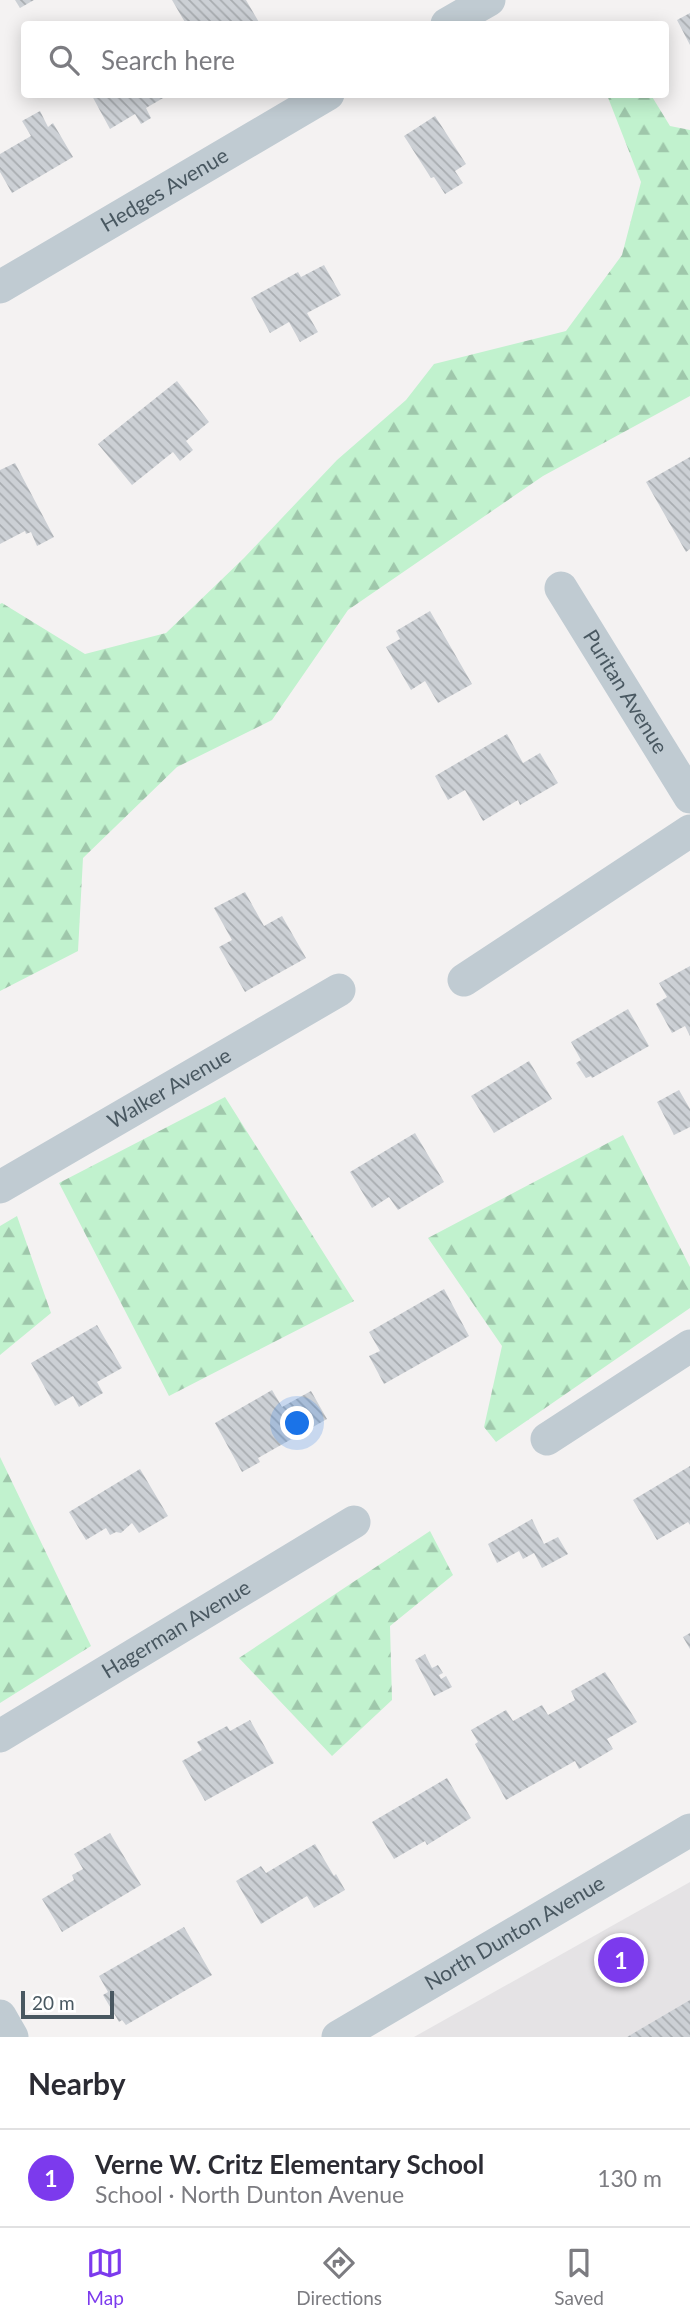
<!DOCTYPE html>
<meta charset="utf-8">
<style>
:root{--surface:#fff;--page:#f2f2f3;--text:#2b2b33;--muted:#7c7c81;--line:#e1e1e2;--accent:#7c3aed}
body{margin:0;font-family:Lato,sans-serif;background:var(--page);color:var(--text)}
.scale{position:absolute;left:21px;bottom:18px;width:93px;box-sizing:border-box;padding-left:7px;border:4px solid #495861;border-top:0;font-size:19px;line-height:24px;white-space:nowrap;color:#495861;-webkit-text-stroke:5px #fff;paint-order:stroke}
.you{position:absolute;left:298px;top:1424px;width:24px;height:24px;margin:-18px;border:5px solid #fff;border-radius:50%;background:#1a73e8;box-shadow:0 0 0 10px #1a73e833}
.badge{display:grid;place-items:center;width:46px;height:46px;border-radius:50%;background:var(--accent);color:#fff;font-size:23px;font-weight:700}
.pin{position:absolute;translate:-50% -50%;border:4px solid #fff;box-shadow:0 2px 7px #0006}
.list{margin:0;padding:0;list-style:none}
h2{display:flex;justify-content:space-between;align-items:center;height:91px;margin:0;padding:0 28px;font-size:30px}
h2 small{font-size:23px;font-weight:400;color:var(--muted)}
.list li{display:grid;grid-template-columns:46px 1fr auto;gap:21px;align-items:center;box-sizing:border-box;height:98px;padding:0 28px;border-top:2px solid var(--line)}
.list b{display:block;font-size:26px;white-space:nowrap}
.list p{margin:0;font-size:23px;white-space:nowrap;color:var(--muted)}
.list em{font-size:23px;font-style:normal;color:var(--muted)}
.icon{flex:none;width:38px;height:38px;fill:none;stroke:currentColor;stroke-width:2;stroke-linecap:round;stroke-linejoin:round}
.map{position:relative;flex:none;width:690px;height:2037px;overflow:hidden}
.search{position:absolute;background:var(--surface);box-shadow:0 4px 18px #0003;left:21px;right:21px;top:21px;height:77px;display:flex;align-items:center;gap:18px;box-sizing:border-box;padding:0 24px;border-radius:7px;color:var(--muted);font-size:26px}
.sheet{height:189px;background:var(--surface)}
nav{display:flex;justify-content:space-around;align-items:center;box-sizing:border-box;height:98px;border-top:2px solid var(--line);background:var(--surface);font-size:19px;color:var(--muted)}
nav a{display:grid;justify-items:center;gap:4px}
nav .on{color:var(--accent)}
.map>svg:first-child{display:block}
.education{fill:#e5e3e5}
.forest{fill:url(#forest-firs)}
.building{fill:url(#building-back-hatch)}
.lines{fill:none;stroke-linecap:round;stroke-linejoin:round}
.minor{stroke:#c0cbd2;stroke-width:33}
.labels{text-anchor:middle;stroke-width:5;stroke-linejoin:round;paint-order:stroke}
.street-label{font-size:21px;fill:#495861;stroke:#fff}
</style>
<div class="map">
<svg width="690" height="2037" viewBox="0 0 690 2037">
<defs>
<pattern id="forest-firs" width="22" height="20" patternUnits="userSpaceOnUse" patternTransform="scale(1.75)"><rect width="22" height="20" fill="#c1f2ce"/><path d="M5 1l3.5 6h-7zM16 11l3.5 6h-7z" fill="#9fc7ab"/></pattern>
<pattern id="building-back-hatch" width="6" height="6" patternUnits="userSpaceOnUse" patternTransform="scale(1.75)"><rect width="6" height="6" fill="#ccd0d5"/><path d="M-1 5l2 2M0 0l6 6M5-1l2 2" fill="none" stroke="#a8acb0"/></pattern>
</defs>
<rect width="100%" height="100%" fill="#f4f2f2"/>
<!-- education -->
<path class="education" d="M 690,1882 L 690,2037 L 414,2037 Z"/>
<!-- forest -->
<path class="forest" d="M 607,95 L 651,95 L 670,126 L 690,130 L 690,396 L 543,476 L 348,610 L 272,720 L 177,767 L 83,858 L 78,951 L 0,991 L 0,604 L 2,603 L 85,654 L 166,633 L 244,558 L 337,460 L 406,400 L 434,364 L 566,331 L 622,255 L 641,182 Z
M 225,1097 L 354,1301 L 169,1396 L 59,1183 Z
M 623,1135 L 690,1267 L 690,1308 L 496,1442 L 484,1427 L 502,1346 L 428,1238 Z
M 17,1216 L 51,1313 L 0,1355 L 0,1226 Z
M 0,1457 L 91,1646 L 0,1703 Z
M 430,1531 L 453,1575 L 390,1626 L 392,1700 L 332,1756 L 239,1658 Z"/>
<!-- building -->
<path class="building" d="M 15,0 L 34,0 L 20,8 Z
M 172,0 L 246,0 L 260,24 L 186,24 Z
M 690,13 L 690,45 L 677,20 Z
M 91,94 L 170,94 L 146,108 L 151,118 L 141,124 L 135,114 L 110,129 Z
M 40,111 L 48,127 L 53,123 L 73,157 L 12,193 L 0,172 L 0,154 L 31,136 L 22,121 Z
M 435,116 L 466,164 L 455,171 L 463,183 L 445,194 L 434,177 L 431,178 L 404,136 Z
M 324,265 L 341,295 L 307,313 L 318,332 L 300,342 L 289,322 L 270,333 L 251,298 L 298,272 L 301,277 Z
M 177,381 L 209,422 L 186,441 L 193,450 L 180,461 L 173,452 L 132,485 L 98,444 Z
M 690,457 L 690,549 L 686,552 L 646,482 Z
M 15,463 L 54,537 L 37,546 L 31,532 L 26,534 L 25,531 L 0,544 L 0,470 Z
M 430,611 L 472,684 L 438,703 L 425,681 L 411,690 L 386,647 L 400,639 L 396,631 Z
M 507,734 L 523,763 L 540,753 L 558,783 L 520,805 L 518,800 L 483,821 L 465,790 L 448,800 L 435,776 Z
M 245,892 L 264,926 L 282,916 L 306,958 L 245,992 L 219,947 L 232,940 L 214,908 Z
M 690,966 L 690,1036 L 685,1026 L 672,1033 L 656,1004 L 667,997 L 659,983 Z
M 628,1009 L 649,1046 L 592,1078 L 591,1076 L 586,1078 L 576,1063 L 581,1060 L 571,1042 Z
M 529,1061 L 552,1099 L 494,1133 L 471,1096 Z
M 679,1090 L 690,1109 L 690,1127 L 674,1135 L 657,1102 Z
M 415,1133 L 444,1182 L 398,1210 L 389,1197 L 372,1208 L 350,1172 Z
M 444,1289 L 469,1336 L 384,1384 L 369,1356 L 380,1351 L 369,1332 Z
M 97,1325 L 122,1368 L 97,1382 L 103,1393 L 79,1407 L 73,1396 L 55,1406 L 31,1363 Z
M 272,1390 L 282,1407 L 311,1391 L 327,1419 L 258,1458 L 260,1462 L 242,1472 L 215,1423 Z
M 690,1466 L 690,1525 L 688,1522 L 657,1540 L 633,1500 Z
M 140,1469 L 168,1516 L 139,1533 L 132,1523 L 121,1533 L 116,1532 L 110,1535 L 106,1528 L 86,1540 L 69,1512 Z
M 532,1519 L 544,1544 L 558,1537 L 568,1554 L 542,1568 L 534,1553 L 523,1559 L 519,1551 L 497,1563 L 488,1544 Z
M 690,1633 L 690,1649 L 683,1637 Z
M 425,1654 L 432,1668 L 438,1665 L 443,1673 L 439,1675 L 441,1679 L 446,1676 L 452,1687 L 434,1696 L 415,1660 Z
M 605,1672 L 637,1722 L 607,1739 L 613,1749 L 579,1769 L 575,1761 L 506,1800 L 475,1744 L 478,1742 L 471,1730 L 506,1710 L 513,1721 L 542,1705 L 548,1715 L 575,1700 L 571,1691 Z
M 250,1720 L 274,1763 L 205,1801 L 182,1761 L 202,1750 L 197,1742 L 227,1726 L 230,1731 Z
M 447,1778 L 471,1818 L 427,1845 L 425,1841 L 394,1859 L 372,1822 Z
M 110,1833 L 141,1885 L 62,1932 L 42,1899 L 74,1880 L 72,1875 L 83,1869 L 74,1854 Z
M 315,1844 L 334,1876 L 336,1874 L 345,1890 L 314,1908 L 307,1896 L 261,1924 L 236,1881 L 261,1866 L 266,1873 Z
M 184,1927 L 212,1975 L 126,2025 L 122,2020 L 119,2022 L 103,1995 L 108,1992 L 99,1976 Z
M 690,2000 L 690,2037 L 627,2037 Z"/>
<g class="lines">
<!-- minor -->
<g class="minor">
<path d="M 447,24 L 489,0"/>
<path id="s1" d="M 0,287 L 328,94"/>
<path id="s2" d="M 561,588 L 690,797"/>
<path d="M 464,980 L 690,831"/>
<path id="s3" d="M 0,1187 L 339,990"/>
<path d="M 547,1439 L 690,1346"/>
<path id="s4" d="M 0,1736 L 354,1522"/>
<path d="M 0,2016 L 12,2037"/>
<path id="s5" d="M 338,2037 L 690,1830"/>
</g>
</g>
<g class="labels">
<!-- street labels -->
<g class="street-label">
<text dy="7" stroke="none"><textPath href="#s1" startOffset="191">Hedges Avenue</textPath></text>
<text dy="7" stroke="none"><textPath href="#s2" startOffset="122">Puritan Avenue</textPath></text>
<text dy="7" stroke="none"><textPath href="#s3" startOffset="196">Walker Avenue</textPath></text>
<text dy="7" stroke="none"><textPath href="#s4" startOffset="206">Hagerman Avenue</textPath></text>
<text dy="7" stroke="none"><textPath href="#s5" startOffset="205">North Dunton Avenue</textPath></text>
</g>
</g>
</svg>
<div class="scale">20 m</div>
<div class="you"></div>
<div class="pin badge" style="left:621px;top:1960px">1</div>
<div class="search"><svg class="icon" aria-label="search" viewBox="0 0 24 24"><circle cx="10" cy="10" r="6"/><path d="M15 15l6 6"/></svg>Search here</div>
</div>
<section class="sheet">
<h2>Nearby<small></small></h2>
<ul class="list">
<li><span class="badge">1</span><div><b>Verne W. Critz Elementary School</b><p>School · North Dunton Avenue</p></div><em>130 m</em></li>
</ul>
</section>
<nav>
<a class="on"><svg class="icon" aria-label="map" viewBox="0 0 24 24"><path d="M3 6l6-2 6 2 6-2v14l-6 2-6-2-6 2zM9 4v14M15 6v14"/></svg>Map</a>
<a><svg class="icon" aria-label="directions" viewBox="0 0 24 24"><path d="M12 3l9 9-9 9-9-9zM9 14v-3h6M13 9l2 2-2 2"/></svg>Directions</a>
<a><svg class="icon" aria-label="saved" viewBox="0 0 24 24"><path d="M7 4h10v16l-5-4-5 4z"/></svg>Saved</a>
</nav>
